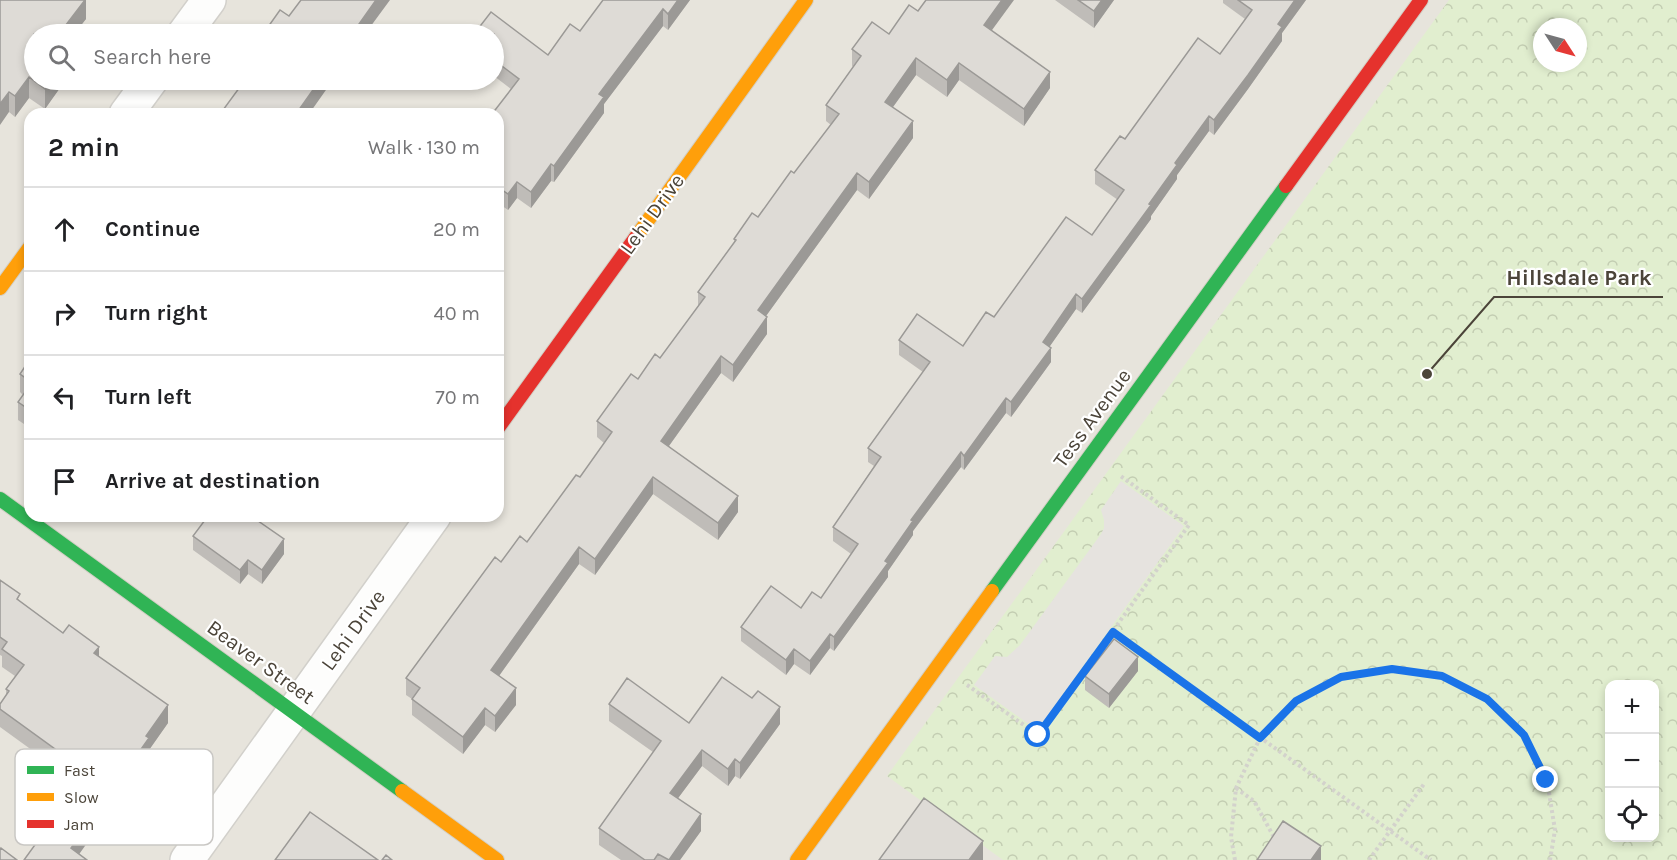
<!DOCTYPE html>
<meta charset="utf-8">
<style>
:root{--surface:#fff;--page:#f2f2f2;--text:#202124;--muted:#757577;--line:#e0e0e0}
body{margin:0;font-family:Karla,sans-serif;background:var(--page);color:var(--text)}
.controls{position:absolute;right:18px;bottom:18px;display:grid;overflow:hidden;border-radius:12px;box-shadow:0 3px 9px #0003}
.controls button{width:54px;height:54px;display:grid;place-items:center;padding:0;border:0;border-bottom:2px solid var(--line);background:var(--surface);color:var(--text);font:30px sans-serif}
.compass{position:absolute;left:1533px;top:18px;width:54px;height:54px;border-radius:50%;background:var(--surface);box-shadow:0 3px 9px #0003;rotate:126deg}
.stop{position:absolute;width:18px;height:18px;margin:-14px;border:4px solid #1a73e8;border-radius:50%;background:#fff}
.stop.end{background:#1a73e8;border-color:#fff;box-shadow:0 2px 6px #0008}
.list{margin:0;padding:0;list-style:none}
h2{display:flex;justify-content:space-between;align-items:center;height:78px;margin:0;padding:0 24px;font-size:26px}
h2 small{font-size:20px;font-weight:400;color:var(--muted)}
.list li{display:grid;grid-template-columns:39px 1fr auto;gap:18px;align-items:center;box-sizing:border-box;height:84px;padding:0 24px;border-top:2px solid var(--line)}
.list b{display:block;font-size:22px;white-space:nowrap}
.list em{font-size:20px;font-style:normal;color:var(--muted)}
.icon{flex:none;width:33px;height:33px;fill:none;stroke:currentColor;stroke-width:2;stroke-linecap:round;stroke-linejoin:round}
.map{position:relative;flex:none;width:1677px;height:860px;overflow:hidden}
.search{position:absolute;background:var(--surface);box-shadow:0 3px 9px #0003;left:24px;top:24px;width:480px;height:66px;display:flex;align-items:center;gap:15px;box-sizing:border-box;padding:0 21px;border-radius:33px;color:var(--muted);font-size:22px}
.panel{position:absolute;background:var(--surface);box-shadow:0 3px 9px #0003;left:24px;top:108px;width:480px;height:414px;border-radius:18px}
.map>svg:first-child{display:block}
.residential{fill:#e7e4dc;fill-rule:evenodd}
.park{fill:url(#park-crowns);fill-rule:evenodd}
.parking{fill:#e6e3df}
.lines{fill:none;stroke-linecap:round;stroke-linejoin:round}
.street-casing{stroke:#d2d0cb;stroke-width:36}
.fast-casing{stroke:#d3cfc5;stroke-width:16}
.slow-casing{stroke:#d3cfc5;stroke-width:16}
.jam-casing{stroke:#d3cfc5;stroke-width:16}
.path{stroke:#d3d2cc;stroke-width:4;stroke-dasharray:3 3;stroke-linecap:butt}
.street{stroke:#fdfdfc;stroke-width:33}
.fast{stroke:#30b455;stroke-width:14}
.slow{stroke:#ff9f0a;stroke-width:14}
.jam{stroke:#e5322d;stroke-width:14}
.wall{fill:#bfbcb8}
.shaded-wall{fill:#9b9996}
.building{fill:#dedbd6;stroke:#9b9996;stroke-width:1.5}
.route{stroke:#1a73e8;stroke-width:8}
.labels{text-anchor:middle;stroke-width:4.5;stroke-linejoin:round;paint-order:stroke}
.street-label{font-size:21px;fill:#4b4439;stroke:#fff}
.key{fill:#fff;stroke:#c9c7c4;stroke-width:1.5}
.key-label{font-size:16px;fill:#4b4439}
.leader{fill:none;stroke:#4b4439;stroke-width:2}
.callout-dot{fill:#4b4439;stroke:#fff;stroke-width:2}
.callout-label{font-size:22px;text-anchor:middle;font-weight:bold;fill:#4b4439;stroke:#fff;stroke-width:4.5;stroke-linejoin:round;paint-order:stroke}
</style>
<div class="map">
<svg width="1677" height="860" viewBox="0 0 1677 860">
<defs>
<pattern id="park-crowns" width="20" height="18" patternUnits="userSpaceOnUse" patternTransform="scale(1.5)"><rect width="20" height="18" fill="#e1eecf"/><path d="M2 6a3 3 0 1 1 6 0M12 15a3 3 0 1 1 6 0" fill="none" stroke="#c3cdb2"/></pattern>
</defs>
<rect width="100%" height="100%" fill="#f4f2ee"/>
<!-- residential -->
<path class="residential" d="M 0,0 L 1677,0 L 1677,860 L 0,860 ZM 1542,27 L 1578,27 L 1578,63 L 1542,63 ZM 34,34 L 494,34 L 494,80 L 34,80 ZM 30,114 L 498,114 L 498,516 L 30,516 ZM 1610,684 L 1654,684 L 1654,838 L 1610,838 Z"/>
<!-- park -->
<path class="park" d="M 1449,0 L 1677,0 L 1677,860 L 1003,860 L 887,776 ZM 1542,27 L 1578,27 L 1578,63 L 1542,63 ZM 1610,684 L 1654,684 L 1654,838 L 1610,838 Z"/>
<!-- parking -->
<path class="parking" d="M 1121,481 L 1184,526 L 1037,730 L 974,685 L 995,656 L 1007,657 L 1020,645 L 1101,534 L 1104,528 L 1104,520 L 1101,510 Z"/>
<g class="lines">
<!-- street casing -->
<g class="street-casing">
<path id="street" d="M 184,34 L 209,0
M 126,114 L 151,80
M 187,860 L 434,516"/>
</g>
<!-- fast casing -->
<g class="fast-casing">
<path id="fast" d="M 0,499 L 402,791
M 992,591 L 1286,186"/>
</g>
<!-- slow casing -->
<g class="slow-casing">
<path id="slow" d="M 636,237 L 806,0
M 0,288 L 30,247
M 402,791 L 497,860
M 797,860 L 992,591"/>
</g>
<!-- jam casing -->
<g class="jam-casing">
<path id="jam" d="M 1286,186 L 1421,0
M 498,428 L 636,237"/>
</g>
<!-- path -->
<path class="path" d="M 1113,632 L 1431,860
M 967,685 L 1038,735 L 1189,525 L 1119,475
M 1236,788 L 1254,801 L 1275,839
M 1235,860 L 1231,837 L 1236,788 L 1260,738 L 1296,701 L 1341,677 L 1392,668 L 1442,676 L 1487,699 L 1523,735 L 1547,780 L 1555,830 L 1550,860
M 1369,860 L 1424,784"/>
<!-- street -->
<use href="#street" class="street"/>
<!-- fast -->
<use href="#fast" class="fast"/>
<!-- slow -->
<use href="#slow" class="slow"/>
<!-- jam -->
<use href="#jam" class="jam"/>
</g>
<!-- wall -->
<path class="wall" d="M 0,0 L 86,0 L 86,19 L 74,34 L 34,34 L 65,80 L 45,109 L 29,98 L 15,117 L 9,112 Z
M 603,0 L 690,0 L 668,30 L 663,26 L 604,104 L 604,113 L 554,182 L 551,181 L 531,208 L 517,198 L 508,210 L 498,203 L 498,114 L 511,89 L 494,76 L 494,34 L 548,55 L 580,31 Z
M 1055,0 L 1114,0 L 1094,28 Z
M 1223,0 L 1306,0 L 1282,33 L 1282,41 L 1248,89 L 1214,135 L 1209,131 L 1177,175 L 1177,179 L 1151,216 L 1151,219 L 1082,313 L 1076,309 L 1049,347 L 1051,362 L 1011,417 L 1006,413 L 964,470 L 961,467 L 913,531 L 913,535 L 888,571 L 888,577 L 834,651 L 830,648 L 810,675 L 794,664 L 786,675 L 741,641 L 741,627 L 801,608 L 821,598 L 851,554 L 833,541 L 833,527 L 874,466 L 868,462 L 868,448 L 923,372 L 899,355 L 899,340 L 963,346 L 994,317 L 1092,235 L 1118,200 L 1095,184 L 1095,170 L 1125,139 L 1220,54 L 1245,19 L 1223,3 Z
M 918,11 L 992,31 L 1050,88 L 1024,126 L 959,80 L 947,97 L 916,75 L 893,107 L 913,138 L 869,199 L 857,190 L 766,316 L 767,334 L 733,382 L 721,373 L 669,446 L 738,512 L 718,540 L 653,494 L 595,575 L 579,564 L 499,676 L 516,705 L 495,732 L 485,725 L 463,754 L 412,715 L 412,699 L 406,695 L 406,678 L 501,562 L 527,542 L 580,477 L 604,443 L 597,437 L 597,421 L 638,379 L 660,358 L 698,306 L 698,292 L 734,243 L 734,239 L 758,217 L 794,173 L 831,125 L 826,121 L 826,105 L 853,67 L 852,66 L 852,49 L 889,34 Z
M 30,359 L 30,428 L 18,420 L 18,402 L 23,395 L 20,392 L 20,374 Z
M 193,536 L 284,554 L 262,584 L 248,574 L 240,584 L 193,550 Z
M 0,580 L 20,601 L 63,633 L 99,656 L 168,723 L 149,750 L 149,756 L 24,860 L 66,803 L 53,793 L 53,775 L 58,769 L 0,727 L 0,704 L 6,695 L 6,689 L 15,676 L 2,667 L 2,656 L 0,655 Z
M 1138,671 L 1109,708 L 1085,690 L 1085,676 Z
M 609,704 L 689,723 L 780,724 L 740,779 L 735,776 L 728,786 L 702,766 L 678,798 L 701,831 L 680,860 L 621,860 L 599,845 L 599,828 L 653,752 L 609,721 Z"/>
<!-- shaded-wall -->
<path class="shaded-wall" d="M 85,0 L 86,0 L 86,19 L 74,34 L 59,34 Z
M 376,0 L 390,0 L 365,34 L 352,34 Z
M 678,0 L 690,0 L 668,30 L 668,14 Z
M 1002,0 L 1014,0 L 984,41 L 984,25 Z
M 1102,0 L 1114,0 L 1094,28 L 1094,11 Z
M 1295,0 L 1306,0 L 1282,33 L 1282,41 L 1248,89 L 1214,135 L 1214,120 L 1278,24 Z
M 663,9 L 663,26 L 604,104 L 604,113 L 554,182 L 554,166 L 599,94 Z
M 916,58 L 916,75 L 885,118 L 885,102 Z
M 959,63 L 959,80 L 947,97 L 947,80 Z
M 1050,72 L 1050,88 L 1024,126 L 1024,109 Z
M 29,77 L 29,98 L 15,117 L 15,96 Z
M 51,80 L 65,80 L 65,81 L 45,109 L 45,89 Z
M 320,80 L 333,80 L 309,114 L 296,114 Z
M 9,92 L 9,112 L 0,125 L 0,104 Z
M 1209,116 L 1209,131 L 1177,175 L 1177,179 L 1151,216 L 1151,219 L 1082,313 L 1082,299 L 1175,163 Z
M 913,121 L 913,138 L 869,199 L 869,182 Z
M 551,164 L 551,181 L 531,208 L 531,192 Z
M 857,173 L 857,190 L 758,327 L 758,310 Z
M 517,182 L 517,198 L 508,210 L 508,194 Z
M 1076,294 L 1076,309 L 1043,356 L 1043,342 Z
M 767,317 L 767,334 L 733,382 L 733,365 Z
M 1051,348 L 1051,362 L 1011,417 L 1011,402 Z
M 721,356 L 721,373 L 661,457 L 661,441 Z
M 1006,398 L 1006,413 L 964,470 L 964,456 Z
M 961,452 L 961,467 L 913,531 L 913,535 L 888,571 L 888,577 L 834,651 L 834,637 L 885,561 L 911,520 Z
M 653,477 L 653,494 L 595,575 L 595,559 Z
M 738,496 L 738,512 L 718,540 L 718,523 Z
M 284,539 L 284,554 L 262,584 L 262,570 Z
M 579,547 L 579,564 L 491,687 L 491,670 Z
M 248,560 L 248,574 L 240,584 L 240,570 Z
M 830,634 L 830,648 L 810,675 L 810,661 Z
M 99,647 L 99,665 L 94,653 Z
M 794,649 L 794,664 L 786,675 L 786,660 Z
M 1138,657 L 1138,671 L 1109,708 L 1109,694 Z
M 516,688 L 516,705 L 495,732 L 495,716 Z
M 168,705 L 168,723 L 149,750 L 149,756 L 75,860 L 71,848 L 146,736 Z
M 780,707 L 780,724 L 740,779 L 740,763 Z
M 485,708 L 485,725 L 463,754 L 463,737 Z
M 702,750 L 702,766 L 670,809 L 670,793 Z
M 735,759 L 735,776 L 728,786 L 728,769 Z
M 701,814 L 701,831 L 680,860 L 669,860 Z
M 983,841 L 983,860 L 969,860 Z
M 1321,846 L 1321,860 L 1311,860 Z"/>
<!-- building -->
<path class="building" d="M 0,0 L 85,0 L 59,34 L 34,34 L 34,80 L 51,80 L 45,89 L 29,77 L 15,96 L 9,92 L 0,104 Z
M 301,0 L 376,0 L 352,34 L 263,34 L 280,10 L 289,16 Z
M 603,0 L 678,0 L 668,14 L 663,9 L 599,94 L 604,97 L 554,166 L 551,164 L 531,192 L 517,182 L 508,194 L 498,187 L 498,114 L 492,114 L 519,79 L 494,60 L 494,34 L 474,34 L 491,12 L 548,55 L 570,24 L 580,31 Z
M 926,0 L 1002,0 L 984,25 L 1050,72 L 1024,109 L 959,63 L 947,80 L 916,58 L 885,102 L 913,121 L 869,182 L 857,173 L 758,310 L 767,317 L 733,365 L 721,356 L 661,441 L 738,496 L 718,523 L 653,477 L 595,559 L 579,547 L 491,670 L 516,688 L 495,716 L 485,708 L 463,737 L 412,699 L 420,688 L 406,678 L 495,557 L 501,562 L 520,536 L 527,542 L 576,475 L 580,477 L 612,432 L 597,421 L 631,374 L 638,379 L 655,354 L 660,358 L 705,297 L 698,292 L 736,240 L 734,239 L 752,213 L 758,217 L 791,171 L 794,173 L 839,114 L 826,105 L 861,56 L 852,49 L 872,22 L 889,34 L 909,5 L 918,11 Z
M 1078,0 L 1102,0 L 1094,11 Z
M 1238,0 L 1295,0 L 1278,24 L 1282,27 L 1248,75 L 1214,120 L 1209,116 L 1175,163 L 1177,165 L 1149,204 L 1151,205 L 1082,299 L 1076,294 L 1043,342 L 1051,348 L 1011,402 L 1006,398 L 964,456 L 961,452 L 911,520 L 913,521 L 885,561 L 888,563 L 834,637 L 830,634 L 810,661 L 794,649 L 786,660 L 741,627 L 771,586 L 801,608 L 812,592 L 821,598 L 858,544 L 833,527 L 881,457 L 868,448 L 930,362 L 899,340 L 917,314 L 963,346 L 986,312 L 994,317 L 1066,217 L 1092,235 L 1124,190 L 1095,170 L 1120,136 L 1125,139 L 1198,38 L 1220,54 L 1252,10 Z
M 245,80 L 320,80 L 296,114 L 229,114 L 223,110 Z
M 30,359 L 30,381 L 20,374 Z
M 30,385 L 30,410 L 18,402 Z
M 208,516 L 251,516 L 284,539 L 262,570 L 248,560 L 240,570 L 193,536 Z
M 0,580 L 20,594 L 17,599 L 63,633 L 69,625 L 99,647 L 94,653 L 168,705 L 146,736 L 149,738 L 71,848 L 87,860 L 24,860 L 74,791 L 53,775 L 66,757 L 0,709 L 0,704 L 9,691 L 6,689 L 24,665 L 2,649 L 7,642 L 0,637 Z
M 1114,639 L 1138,657 L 1109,694 L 1085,676 Z
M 722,677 L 752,698 L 758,691 L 780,707 L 740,763 L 735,759 L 728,769 L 702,750 L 670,793 L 701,814 L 669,860 L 658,854 L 654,860 L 645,860 L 599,828 L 661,741 L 609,704 L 627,678 L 689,723 Z
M 924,798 L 983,841 L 969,860 L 879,860 Z
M 310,812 L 378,860 L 275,860 Z
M 1283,821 L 1321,846 L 1311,860 L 1257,860 Z
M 1,848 L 17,860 L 0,860 L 0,850 Z
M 386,855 L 392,860 L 382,860 Z"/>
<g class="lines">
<!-- route -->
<path class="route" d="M 1038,735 L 1113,632 L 1260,738 L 1296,701 L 1341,677 L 1392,669 L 1442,676 L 1487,699 L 1524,735 L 1546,780"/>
</g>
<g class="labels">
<!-- street labels -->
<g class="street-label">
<text transform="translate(652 214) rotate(-54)" y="7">Lehi Drive</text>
<text transform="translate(1092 418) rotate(-54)" y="7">Tess Avenue</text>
<text transform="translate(353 630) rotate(-54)" y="7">Lehi Drive</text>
<text transform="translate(261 662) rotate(36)" y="7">Beaver Street</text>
</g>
</g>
<!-- legend -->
<rect x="15" y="749" width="198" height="96" rx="9" class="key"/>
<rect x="27" y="766" width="27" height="8" fill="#30b455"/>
<rect x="27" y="793" width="27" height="8" fill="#ff9f0a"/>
<rect x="27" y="820" width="27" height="8" fill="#e5322d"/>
<g class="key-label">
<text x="64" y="776">Fast</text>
<text x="64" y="803">Slow</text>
<text x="64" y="830">Jam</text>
</g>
<!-- callouts -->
<path class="leader" d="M1427 374L1494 297H1663"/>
<circle class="callout-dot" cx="1427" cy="374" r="6"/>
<g class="callout-label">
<text x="1579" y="285">Hillsdale Park</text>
</g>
</svg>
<div class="controls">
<button>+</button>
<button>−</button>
<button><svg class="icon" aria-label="locate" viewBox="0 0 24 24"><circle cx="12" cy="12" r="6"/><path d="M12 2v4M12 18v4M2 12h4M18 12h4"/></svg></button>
</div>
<svg class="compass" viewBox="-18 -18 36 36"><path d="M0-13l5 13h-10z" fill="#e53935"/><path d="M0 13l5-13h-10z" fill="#757577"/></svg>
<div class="stop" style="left:1038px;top:735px"></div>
<div class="stop end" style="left:1546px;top:780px"></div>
<div class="search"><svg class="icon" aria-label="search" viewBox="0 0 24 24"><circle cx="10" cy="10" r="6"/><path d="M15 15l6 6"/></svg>Search here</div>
<section class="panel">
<h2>2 min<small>Walk · 130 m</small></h2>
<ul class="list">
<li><svg class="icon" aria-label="ahead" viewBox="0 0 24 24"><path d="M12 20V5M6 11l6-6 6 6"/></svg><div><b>Continue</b></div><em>20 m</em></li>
<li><svg class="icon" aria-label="right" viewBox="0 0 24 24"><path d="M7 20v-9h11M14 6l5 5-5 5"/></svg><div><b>Turn right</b></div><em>40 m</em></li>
<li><svg class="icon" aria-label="left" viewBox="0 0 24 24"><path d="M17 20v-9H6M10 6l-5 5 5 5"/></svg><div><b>Turn left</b></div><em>70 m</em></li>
<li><svg class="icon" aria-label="arrive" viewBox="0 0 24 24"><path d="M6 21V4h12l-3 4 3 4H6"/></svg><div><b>Arrive at destination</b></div></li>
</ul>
</section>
</div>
